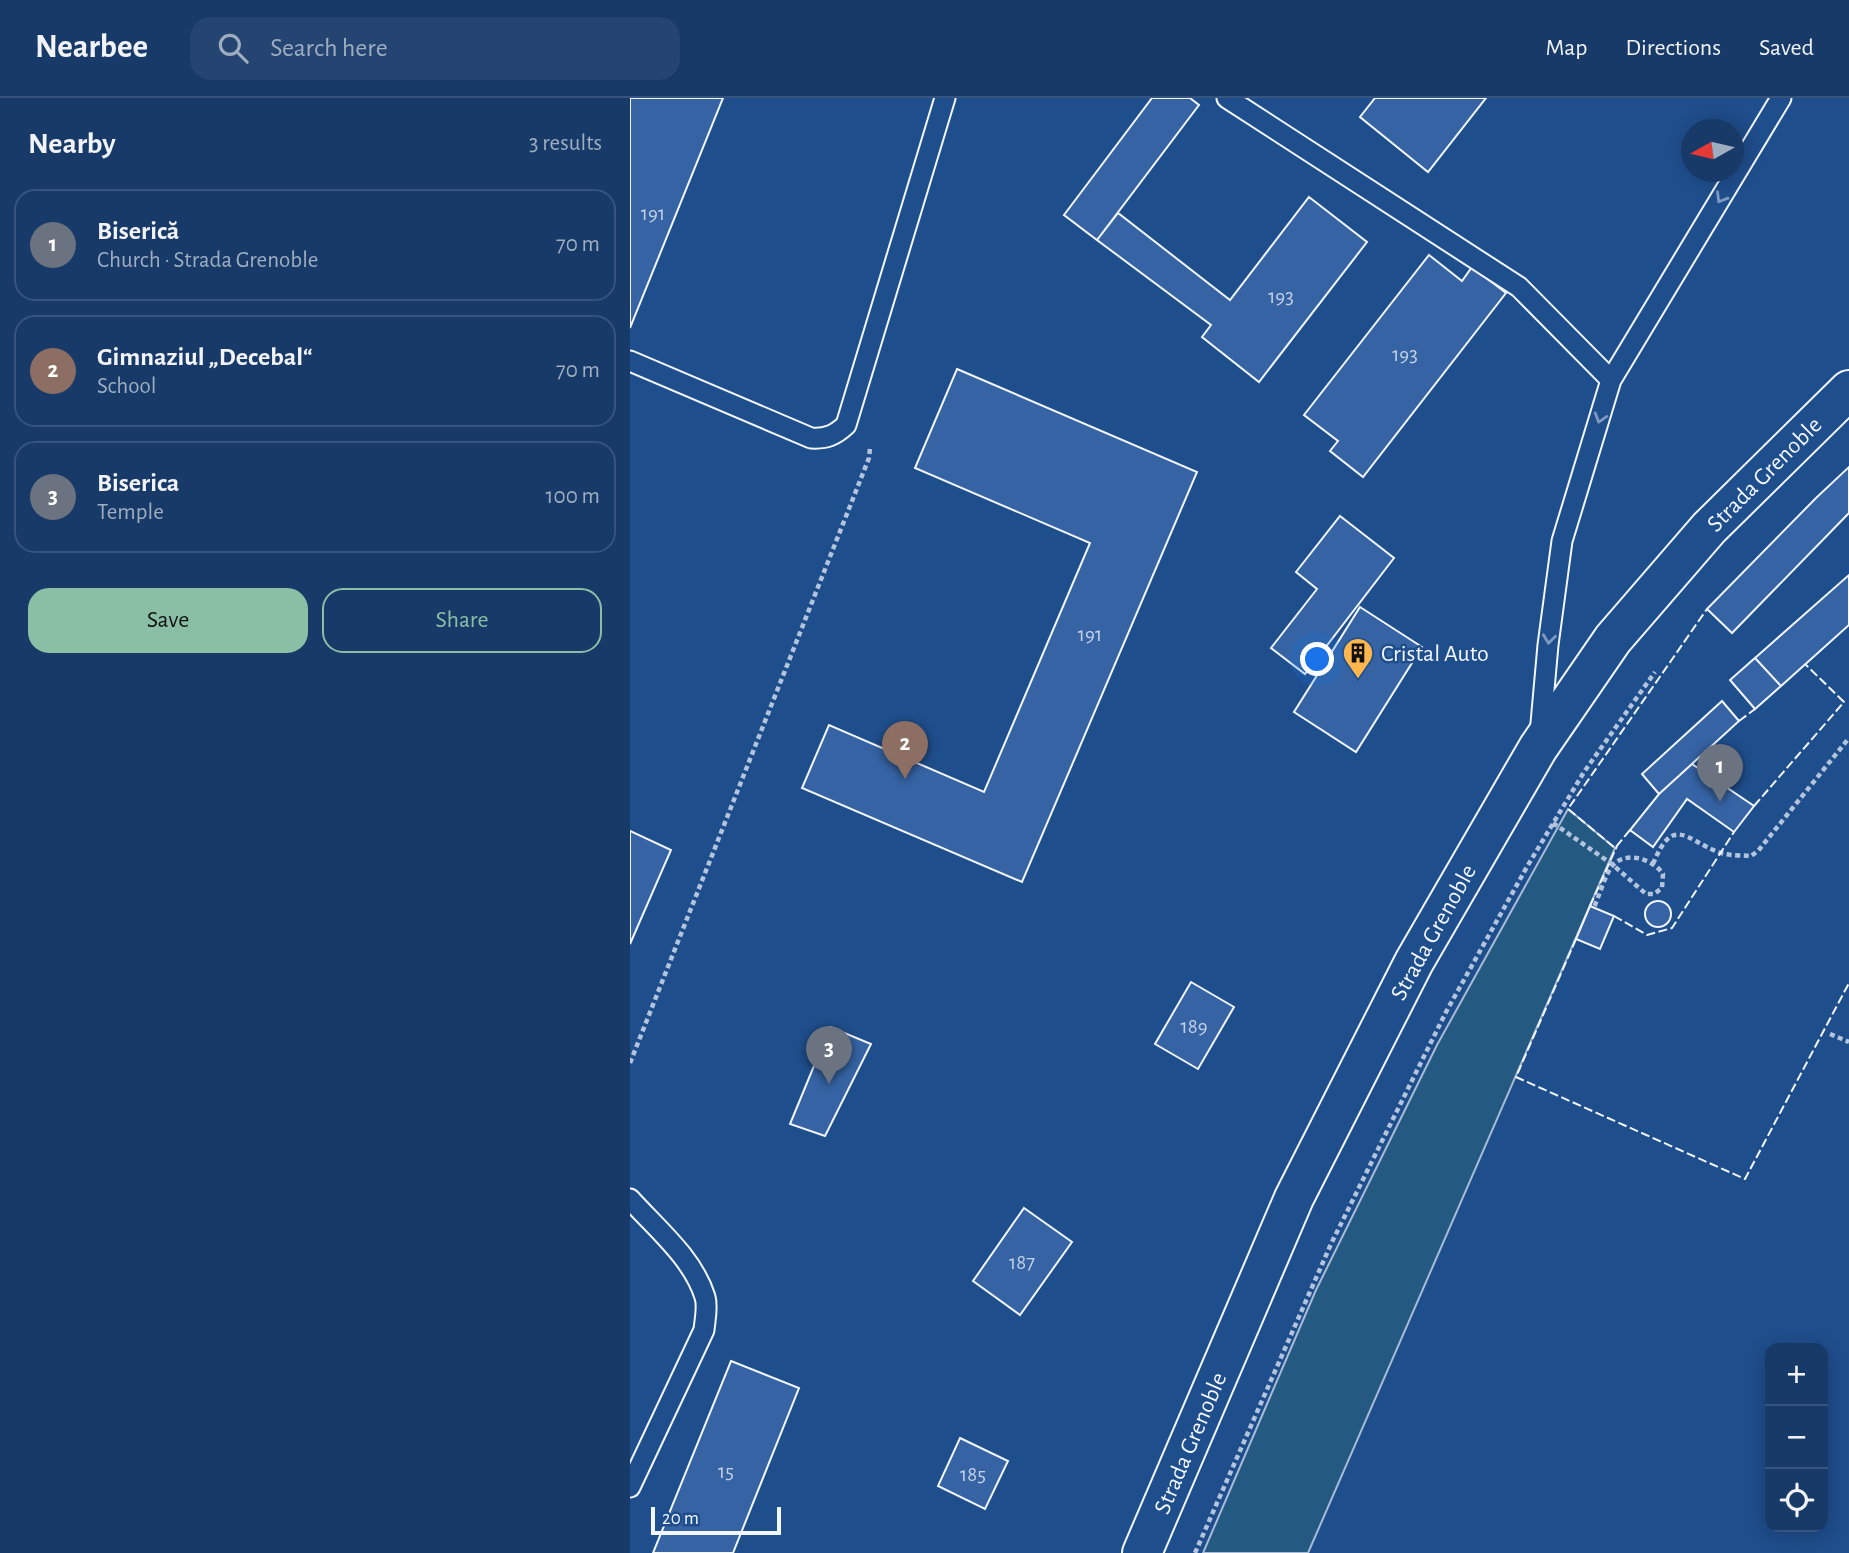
<!DOCTYPE html>
<meta charset="utf-8">
<style>
:root{--surface:#173a69;--page:#244571;--text:#f1f3f6;--muted:#9eadc0;--line:#36547d;--accent:#8abfa5}
body{margin:0;font-family:"Alegreya Sans",sans-serif;background:var(--page);color:var(--text)}
.controls{position:absolute;right:21px;bottom:21px;display:grid;overflow:hidden;border-radius:14px;box-shadow:0 4px 18px #0003}
.controls button{width:63px;height:63px;display:grid;place-items:center;padding:0;border:0;border-bottom:2px solid var(--line);background:var(--surface);color:var(--text);font:35px sans-serif}
.compass{position:absolute;left:1051px;top:21px;width:63px;height:63px;border-radius:50%;background:var(--surface);box-shadow:0 4px 18px #0003;rotate:262deg}
.scale{position:absolute;left:21px;bottom:18px;width:130px;box-sizing:border-box;padding-left:7px;border:4px solid #f2f6ff;border-top:0;font-size:19px;line-height:24px;white-space:nowrap;color:#f2f6ff;-webkit-text-stroke:5px #1f4e8c;paint-order:stroke}
.you{position:absolute;left:688px;top:562px;width:24px;height:24px;margin:-18px;border:5px solid #fff;border-radius:50%;background:#1a73e8;box-shadow:0 0 0 10px #1a73e833}
.badge{display:grid;place-items:center;width:46px;height:46px;border-radius:50%;background:var(--accent);color:#fff;font-size:23px;font-weight:700}
.pin{position:absolute;translate:-50% -58px;filter:drop-shadow(0 2px 4px #0008)}
.pin::after{content:'';position:absolute;top:37px;width:24px;height:21px;background:inherit;clip-path:polygon(0 0,100% 0,50% 100%)}
.list{margin:0;padding:0;list-style:none}
h2{display:flex;justify-content:space-between;align-items:center;height:91px;margin:0;padding:0 28px;font-size:30px}
h2 small{font-size:23px;font-weight:400;color:var(--muted)}
.list li{display:grid;grid-template-columns:46px 1fr auto;gap:21px;align-items:center;box-sizing:border-box;height:112px;margin:0 14px 14px;padding:0 14px;border:2px solid var(--line);border-radius:21px}
.list b{display:block;font-size:26px;white-space:nowrap}
.list p{margin:0;font-size:23px;white-space:nowrap;color:var(--muted)}
.list em{font-size:23px;font-style:normal;color:var(--muted)}
.actions{display:flex;gap:14px;padding:21px 28px}
.actions a{flex:1;padding:16px 0;border:2px solid var(--accent);border-radius:21px;text-align:center;font-size:24px;color:var(--accent)}
.actions .main{background:var(--accent);color:#111}
.icon{flex:none;width:38px;height:38px;fill:none;stroke:currentColor;stroke-width:2;stroke-linecap:round;stroke-linejoin:round}
.map{position:relative;flex:none;width:1219px;height:1455px;overflow:hidden}
header{display:flex;align-items:center;gap:42px;box-sizing:border-box;height:98px;padding:0 35px;background:var(--surface);border-bottom:2px solid var(--line)}
header strong{font-size:33px}
nav{display:flex;gap:38px;margin-inline-start:auto;font-size:24px}
.search{width:490px;height:63px;background:var(--page);display:flex;align-items:center;gap:18px;box-sizing:border-box;padding:0 24px;border-radius:21px;color:var(--muted);font-size:26px}
main{display:flex}
aside{flex:1;background:var(--surface)}
.map>svg:first-child{display:block}
.green{fill:#245a82;stroke:#a8bbd7;stroke-width:2}
.building{fill:#3563a3;stroke:#f2f6ff;stroke-width:2}
.lines{fill:none;stroke-linecap:round;stroke-linejoin:round}
.service-casing{stroke:#f2f6ff;stroke-width:23}
.primary-casing{stroke:#f2f6ff;stroke-width:42}
.path{stroke:#b3c4dc;stroke-width:4.5;stroke-dasharray:5 3.5;stroke-linecap:butt}
.service{stroke:#1f4e8c;stroke-width:19}
.primary{stroke:#1f4e8c;stroke-width:38}
.fence{stroke:#f2f6ff;stroke-width:2;stroke-dasharray:9 3.5;stroke-linecap:butt}
.oneway{stroke:#7e9ac0}
.labels{text-anchor:middle;stroke-width:5;stroke-linejoin:round;paint-order:stroke}
.number-label{font-size:21px;fill:#c3d1e8}
.street-label{font-size:24px;fill:#f2f6ff;stroke:#1f4e8c}
.poi-label{font-size:24px;fill:#f2f6ff;stroke:#1f4e8c;text-anchor:start}
</style>
<header>
<strong>Nearbee</strong>
<div class="search"><svg class="icon" aria-label="search" viewBox="0 0 24 24"><circle cx="10" cy="10" r="6"/><path d="M15 15l6 6"/></svg>Search here</div>
<nav><a>Map</a><a>Directions</a><a>Saved</a></nav>
</header>
<main>
<aside>
<h2>Nearby<small>3 results</small></h2>
<ul class="list">
<li><span class="badge" style="background:#6b7280">1</span><div><b>Biserică</b><p>Church · Strada Grenoble</p></div><em>70 m</em></li>
<li><span class="badge" style="background:#8d6e63">2</span><div><b>Gimnaziul „Decebal“</b><p>School</p></div><em>70 m</em></li>
<li><span class="badge" style="background:#6b7280">3</span><div><b>Biserica</b><p>Temple</p></div><em>100 m</em></li>
</ul>
<div class="actions"><a class="main">Save</a><a>Share</a></div>
</aside>
<div class="map">
<svg width="1219" height="1455" viewBox="0 0 1219 1455">
<rect width="100%" height="100%" fill="#1f4e8c"/>
<!-- green -->
<path class="green" d="M 938,711 L 985,750 L 678,1455 L 573,1455 L 686,1192 L 807,947 Z"/>
<!-- building -->
<path class="building" d="M 0,0 L 93,0 L 0,230 Z
M 522,0 L 560,0 L 569,7 L 467,142 L 434,117 Z
M 745,0 L 856,0 L 798,74 L 730,19 Z
M 679,99 L 737,144 L 629,284 L 572,239 L 581,227 L 467,142 L 488,115 L 600,202 Z
M 799,157 L 832,183 L 842,169 L 876,195 L 733,379 L 700,353 L 708,343 L 674,317 Z
M 327,271 L 567,374 L 392,784 L 172,690 L 199,627 L 354,694 L 460,445 L 285,370 Z
M 1219,369 L 1219,415 L 1102,535 L 1077,511 L 1186,400 Z
M 710,418 L 764,460 L 675,576 L 641,550 L 687,491 L 666,474 Z
M 1219,477 L 1219,527 L 1151,588 L 1125,560 Z
M 730,509 L 792,549 L 726,654 L 664,614 Z
M 1125,560 L 1151,588 L 1125,611 L 1100,582 Z
M 1092,603 L 1109,623 L 1029,696 L 1012,676 Z
M 1062,666 L 1124,708 L 1104,734 L 1057,701 L 1023,749 L 1000,732 L 1029,696 Z
M 0,733 L 41,752 L 0,846 Z
M1015 816a13 13 0 1 1 26 0a13 13 0 1 1-26 0Z
M 960,808 L 984,818 L 970,851 L 946,841 Z
M 561,884 L 604,909 L 568,971 L 525,946 Z
M 200,929 L 241,946 L 195,1038 L 160,1026 Z
M 394,1110 L 442,1144 L 390,1217 L 343,1183 Z
M 101,1263 L 169,1290 L 103,1455 L 23,1455 Z
M 330,1340 L 378,1363 L 355,1411 L 308,1388 Z"/>
<g class="lines">
<!-- service casing -->
<g class="service-casing">
<path id="service" d="M 597,0 L 889,189 L 981,282
M 0,263 L 181,340 C 197,341 205,337 216,327 L 315,0
M 910,636 L 918,547 L 932,443 L 981,282 L 1151,0
M 0,1101 C 26,1130 63,1160 75,1199 C 78,1209 75,1221 74,1232 L 0,1389"/>
</g>
<!-- primary casing -->
<g class="primary-casing">
<path id="primary" d="M 512,1455 L 664,1100 L 784,864 L 908,650 L 983,541 L 1079,430 L 1219,292"/>
</g>
<!-- path -->
<path class="path" d="M 923,725 L 979,764 L 983,767 L 1016,796 L 1024,796 L 1032,790 L 1033,776 C 1024,762 997,752 983,767 C 976,774 969,799 964,809
M 1023,766 C 1043,717 1055,741 1088,754 C 1098,758 1111,757 1121,758 L 1128,753 L 1219,640
M 1200,936 L 1219,944
M 0,965 L 239,360 L 240,350
M 565,1455 L 701,1146 L 816,914 L 898,767 L 954,674 L 1025,574"/>
<!-- service -->
<use href="#service" class="service"/>
<!-- primary -->
<use href="#primary" class="primary"/>
<!-- fence -->
<path class="fence" d="M 1109,623 L 1125,611
M 1124,708 L 1214,604 L 1175,566
M 1000,732 L 985,750 L 938,711 L 1077,511
M 960,808 L 987,748
M 984,818 L 1017,837 L 1042,830 L 1104,734
M 946,841 L 886,979 L 1115,1081 L 1219,885"/>
</g>
<!-- one-way arrows -->
<defs><path id="oneway-chevron" d="M-2-3.5L2.5 0L-2 3.5" fill="none" stroke-width="1.6" stroke-linecap="round" stroke-linejoin="round" transform="scale(1.75)"/></defs>
<g class="oneway">
<use href="#oneway-chevron" transform="translate(1091 100) rotate(121)"/>
<use href="#oneway-chevron" transform="translate(970 320) rotate(107)"/>
<use href="#oneway-chevron" transform="translate(919 541) rotate(97)"/>
</g>
<!-- icons -->
<defs>
<g id="building-pin" transform="scale(1.575)"><path d="M0 17L-7.5 6A9.5 9.5 0 1 1 7.5 6Z" fill="#ffb74d" stroke="#1f4e8c"/><path d="M-4-6H4V6H1V3H-1V6H-4ZM-2.5-4.3h1.7v1.8h-1.7ZM.8-4.3h1.7v1.8H.8ZM-2.5-1h1.7V.8h-1.7ZM.8-1h1.7V.8H.8Z" fill="#111"/></g>
</defs>
<g fill-rule="evenodd">
<use href="#building-pin" x="728" y="555"/>
</g>
<g class="labels">
<!-- number labels -->
<g class="number-label">
<text x="23" y="122">191</text>
<text x="651" y="205">193</text>
<text x="775" y="263">193</text>
<text x="460" y="543">191</text>
<text x="564" y="935">189</text>
<text x="392" y="1171">187</text>
<text x="96" y="1380">15</text>
<text x="343" y="1383">185</text>
</g>
<!-- street labels -->
<g class="street-label">
<text transform="translate(1134 376) rotate(-45)" y="8">Strada Grenoble</text>
<text transform="translate(803 834) rotate(-61)" y="8">Strada Grenoble</text>
<text transform="translate(560 1345) rotate(-67)" y="8">Strada Grenoble</text>
</g>
<!-- poi labels -->
<g class="poi-label">
<text x="751" y="563">Cristal Auto</text>
</g>
</g>
</svg>
<div class="controls">
<button>+</button>
<button>−</button>
<button><svg class="icon" aria-label="locate" viewBox="0 0 24 24"><circle cx="12" cy="12" r="6"/><path d="M12 2v4M12 18v4M2 12h4M18 12h4"/></svg></button>
</div>
<svg class="compass" viewBox="-18 -18 36 36"><path d="M0-13l5 13h-10z" fill="#e53935"/><path d="M0 13l5-13h-10z" fill="#9eadc0"/></svg>
<div class="scale">20 m</div>
<div class="you"></div>
<div class="pin badge" style="left:1090px;top:704px;background:#6b7280">1</div>
<div class="pin badge" style="left:275px;top:681px;background:#8d6e63">2</div>
<div class="pin badge" style="left:199px;top:986px;background:#6b7280">3</div>
</div>
</main>
